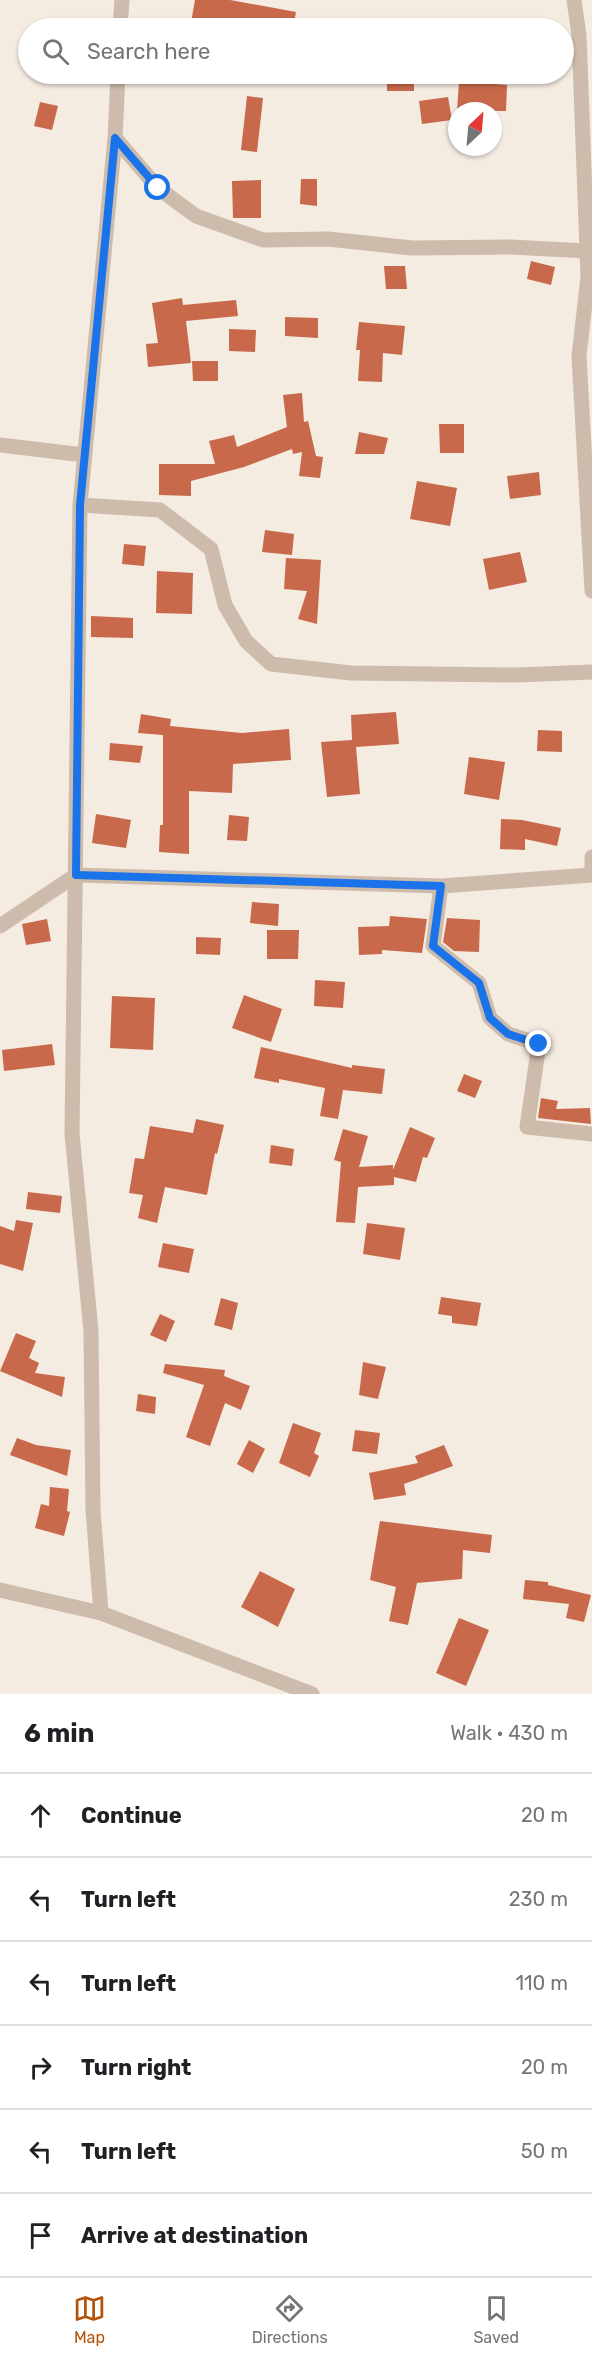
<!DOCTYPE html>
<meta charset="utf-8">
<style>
:root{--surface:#fff;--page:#f2f2f2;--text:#202124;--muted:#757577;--line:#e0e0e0;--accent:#b45309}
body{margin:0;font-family:Rubik,sans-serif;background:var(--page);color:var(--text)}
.compass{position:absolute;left:448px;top:102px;width:54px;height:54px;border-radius:50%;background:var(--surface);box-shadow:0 2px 4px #0004;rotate:26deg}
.stop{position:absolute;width:18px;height:18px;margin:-14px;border:4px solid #1a73e8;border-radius:50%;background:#fff}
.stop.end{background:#1a73e8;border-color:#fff;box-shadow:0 2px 6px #0008}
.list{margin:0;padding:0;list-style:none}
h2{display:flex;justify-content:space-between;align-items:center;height:78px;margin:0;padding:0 24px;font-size:26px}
h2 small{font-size:20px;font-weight:400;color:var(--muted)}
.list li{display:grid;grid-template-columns:39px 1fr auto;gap:18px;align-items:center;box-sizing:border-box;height:84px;padding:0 24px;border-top:2px solid var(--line)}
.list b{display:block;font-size:22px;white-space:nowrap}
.list em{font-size:20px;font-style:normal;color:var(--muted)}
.icon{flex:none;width:33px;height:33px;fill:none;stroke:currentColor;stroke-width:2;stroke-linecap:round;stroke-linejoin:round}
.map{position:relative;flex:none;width:592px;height:1694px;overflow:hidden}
.search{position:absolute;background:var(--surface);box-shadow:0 2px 4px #0004;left:18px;right:18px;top:18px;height:66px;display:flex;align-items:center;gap:15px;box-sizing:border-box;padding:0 21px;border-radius:33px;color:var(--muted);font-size:22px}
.sheet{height:582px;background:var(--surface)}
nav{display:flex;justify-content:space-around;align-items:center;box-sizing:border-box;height:84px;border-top:2px solid var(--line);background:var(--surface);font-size:16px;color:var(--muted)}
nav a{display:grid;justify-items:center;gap:3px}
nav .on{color:var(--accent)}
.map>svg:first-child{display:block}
.building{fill:#c8694b}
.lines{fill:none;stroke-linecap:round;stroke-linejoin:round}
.minor{stroke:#cdbbac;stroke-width:15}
.route{stroke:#1a73e8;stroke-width:8}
</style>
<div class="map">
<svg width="592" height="1694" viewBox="0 0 592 1694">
<rect width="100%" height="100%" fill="#f4ebe1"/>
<!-- building -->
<path class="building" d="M 195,0 L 230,0 L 296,12 L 293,28 L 190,28 Z
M 387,74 L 414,74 L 414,91 L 387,91 Z
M 459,81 L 507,85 L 506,111 L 457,111 Z
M 247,96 L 263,98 L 257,152 L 241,150 Z
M 448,97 L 452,120 L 422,124 L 419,101 Z
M 40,102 L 58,106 L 52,130 L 34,126 Z
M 301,179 L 317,179 L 317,206 L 300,204 Z
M 261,180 L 261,218 L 233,218 L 232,181 Z
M 531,261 L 555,267 L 551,285 L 527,279 Z
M 384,266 L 405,266 L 407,289 L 386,289 Z
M 182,298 L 183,305 L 236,300 L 238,316 L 186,321 L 191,363 L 148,367 L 146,344 L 158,343 L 152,303 Z
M 285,317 L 318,318 L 318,338 L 285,336 Z
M 359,322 L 405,326 L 402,355 L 383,353 L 382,382 L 358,381 L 360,350 L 356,350 Z
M 229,329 L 256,330 L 255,352 L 229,351 Z
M 192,361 L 218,361 L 218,381 L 193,381 Z
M 302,393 L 304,422 L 308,421 L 316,456 L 323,457 L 320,478 L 299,476 L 302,452 L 293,454 L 292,449 L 244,467 L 191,481 L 191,496 L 159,495 L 159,464 L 215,464 L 209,441 L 234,435 L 237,447 L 287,427 L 283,395 Z
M 439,424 L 464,424 L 464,453 L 440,453 Z
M 359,432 L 388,438 L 384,454 L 355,454 Z
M 539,472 L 541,495 L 510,499 L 507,476 Z
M 417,481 L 457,488 L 450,526 L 410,519 Z
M 265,530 L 294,534 L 292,555 L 262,552 Z
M 124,544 L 146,546 L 144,566 L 122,564 Z
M 520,552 L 527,582 L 489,590 L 483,559 Z
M 286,558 L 321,560 L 317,624 L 298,619 L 307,591 L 284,589 Z
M 157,571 L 193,573 L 192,614 L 156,613 Z
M 91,616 L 133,618 L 133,638 L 91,637 Z
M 396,712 L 399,744 L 356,747 L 360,794 L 327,797 L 321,742 L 352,740 L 351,715 Z
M 141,714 L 171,719 L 170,726 L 242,733 L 289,729 L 291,760 L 233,764 L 232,793 L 189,791 L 189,854 L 159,852 L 160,825 L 163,825 L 163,735 L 138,733 Z
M 538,730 L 562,731 L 562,752 L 537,751 Z
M 110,743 L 143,746 L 140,763 L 109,760 Z
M 469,757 L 505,762 L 499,800 L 464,794 Z
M 96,814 L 131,820 L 126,848 L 92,843 Z
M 229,815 L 249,817 L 247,841 L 227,840 Z
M 501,819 L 522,820 L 561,828 L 557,846 L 525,839 L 525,850 L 500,849 Z
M 252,902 L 279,904 L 278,926 L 250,923 Z
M 390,916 L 427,919 L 422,953 L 382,950 L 382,954 L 359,955 L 358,927 L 389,926 Z
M 447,918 L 480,920 L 479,952 L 454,951 L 443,942 Z
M 47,919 L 51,941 L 26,945 L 22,924 Z
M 267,930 L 299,930 L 298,959 L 267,959 Z
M 196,937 L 221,938 L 220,955 L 196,954 Z
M 315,980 L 345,982 L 343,1008 L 314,1006 Z
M 244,995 L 282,1009 L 271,1042 L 232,1028 Z
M 112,996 L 155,998 L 153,1050 L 110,1048 Z
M 52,1044 L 55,1065 L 4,1071 L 2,1050 Z
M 261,1047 L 352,1068 L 352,1065 L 385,1069 L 382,1094 L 343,1090 L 338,1119 L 320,1116 L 325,1088 L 279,1079 L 279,1083 L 254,1078 Z
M 464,1074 L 482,1081 L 475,1098 L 457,1091 Z
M 541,1098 L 558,1101 L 556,1109 L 590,1108 L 591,1124 L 538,1118 Z
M 196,1119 L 224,1125 L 217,1154 L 215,1153 L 207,1195 L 165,1187 L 157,1223 L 138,1218 L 143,1195 L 129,1193 L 135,1158 L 144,1159 L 150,1126 L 193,1133 Z
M 410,1127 L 435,1138 L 427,1158 L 423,1157 L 416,1182 L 394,1177 L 394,1185 L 358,1187 L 355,1223 L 336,1222 L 341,1162 L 334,1160 L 343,1129 L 368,1136 L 359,1167 L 393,1165 L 393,1170 Z
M 271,1145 L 294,1149 L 292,1166 L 269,1163 Z
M 28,1192 L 62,1196 L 60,1213 L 26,1209 Z
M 16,1220 L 33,1223 L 23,1271 L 0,1264 L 0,1226 L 14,1231 Z
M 367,1223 L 405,1228 L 400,1260 L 363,1254 Z
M 163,1243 L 194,1249 L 189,1273 L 158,1267 Z
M 441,1297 L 481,1303 L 477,1326 L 452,1323 L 452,1316 L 438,1314 Z
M 221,1298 L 238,1303 L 232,1330 L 214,1325 Z
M 160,1314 L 175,1321 L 166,1342 L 150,1335 Z
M 16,1333 L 36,1341 L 29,1358 L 39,1363 L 35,1373 L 65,1377 L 62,1397 L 0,1371 Z
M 363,1362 L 386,1367 L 378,1399 L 359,1395 Z
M 165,1364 L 225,1370 L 224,1376 L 250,1386 L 241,1410 L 225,1403 L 210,1446 L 186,1437 L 204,1385 L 163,1373 Z
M 138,1394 L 156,1397 L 155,1414 L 136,1411 Z
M 293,1423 L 321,1433 L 314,1453 L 319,1456 L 310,1477 L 279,1463 Z
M 355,1430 L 380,1433 L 377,1454 L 352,1451 Z
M 17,1438 L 36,1445 L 71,1450 L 67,1476 L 10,1455 Z
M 249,1440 L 265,1449 L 253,1473 L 237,1464 Z
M 444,1445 L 453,1466 L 404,1484 L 406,1495 L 374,1500 L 369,1473 L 418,1463 L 415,1456 Z
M 50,1487 L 69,1489 L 67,1511 L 70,1512 L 64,1536 L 35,1528 L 41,1504 L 49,1506 Z
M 380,1521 L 492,1535 L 490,1553 L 463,1550 L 462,1579 L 417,1583 L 408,1625 L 389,1621 L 396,1587 L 370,1580 Z
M 260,1571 L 295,1589 L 278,1627 L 241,1607 Z
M 525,1580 L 548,1582 L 548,1585 L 591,1595 L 584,1622 L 566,1618 L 569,1604 L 523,1599 Z
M 459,1618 L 489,1630 L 466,1686 L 436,1673 Z"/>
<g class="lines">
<!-- minor -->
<path class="minor" d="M 574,0 L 579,35 L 588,277 L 579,356 L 592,591
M 120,28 L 122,0
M 115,138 L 158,188 L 196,216 L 263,240 L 328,239 L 412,248 L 511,247 L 587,251
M 0,445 L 84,455
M 80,505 L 160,510 L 211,549 L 225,605 L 246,641 L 271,664 L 351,673 L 517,675 L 592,672
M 592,875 L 592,857
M 441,886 L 433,946 L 479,983 L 490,1018 L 508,1034 L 539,1044 L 527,1127 L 592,1134
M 0,926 L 76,875 L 441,886 L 592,875
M 0,1590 L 101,1613 L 312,1694
M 101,1613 L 93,1510 L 91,1331 L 72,1134 L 80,505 L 115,138 L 118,74"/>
</g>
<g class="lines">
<!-- route -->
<path class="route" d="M 158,188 L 115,138 L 80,505 L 76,875 L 441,886 L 433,946 L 479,983 L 490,1018 L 508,1034 L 539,1044"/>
</g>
</svg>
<svg class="compass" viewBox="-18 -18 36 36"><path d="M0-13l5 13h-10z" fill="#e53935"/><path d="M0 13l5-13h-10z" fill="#757577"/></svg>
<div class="stop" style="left:158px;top:188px"></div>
<div class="stop end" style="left:539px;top:1044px"></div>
<div class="search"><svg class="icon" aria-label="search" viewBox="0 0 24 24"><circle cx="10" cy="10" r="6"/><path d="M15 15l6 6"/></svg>Search here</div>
</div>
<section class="sheet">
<h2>6 min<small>Walk · 430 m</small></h2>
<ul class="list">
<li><svg class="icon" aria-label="ahead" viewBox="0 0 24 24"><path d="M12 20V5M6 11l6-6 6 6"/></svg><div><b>Continue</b></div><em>20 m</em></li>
<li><svg class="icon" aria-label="left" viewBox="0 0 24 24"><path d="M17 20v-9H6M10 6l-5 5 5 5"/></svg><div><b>Turn left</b></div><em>230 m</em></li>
<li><svg class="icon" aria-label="left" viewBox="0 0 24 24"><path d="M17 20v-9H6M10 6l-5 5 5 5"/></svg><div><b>Turn left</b></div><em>110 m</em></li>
<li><svg class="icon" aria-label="right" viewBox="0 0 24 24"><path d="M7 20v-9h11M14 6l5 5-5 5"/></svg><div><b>Turn right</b></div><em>20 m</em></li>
<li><svg class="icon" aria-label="left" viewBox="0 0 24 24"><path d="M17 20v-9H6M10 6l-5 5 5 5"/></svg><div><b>Turn left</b></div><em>50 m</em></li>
<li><svg class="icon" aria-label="arrive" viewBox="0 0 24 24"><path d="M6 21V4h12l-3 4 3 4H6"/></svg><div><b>Arrive at destination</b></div></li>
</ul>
</section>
<nav>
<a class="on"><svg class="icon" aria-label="map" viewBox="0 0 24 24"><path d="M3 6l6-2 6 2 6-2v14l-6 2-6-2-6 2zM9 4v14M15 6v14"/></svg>Map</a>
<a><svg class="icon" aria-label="directions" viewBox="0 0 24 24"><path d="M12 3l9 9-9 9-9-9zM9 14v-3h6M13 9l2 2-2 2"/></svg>Directions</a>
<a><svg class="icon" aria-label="saved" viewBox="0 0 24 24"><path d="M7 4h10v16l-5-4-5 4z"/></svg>Saved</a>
</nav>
